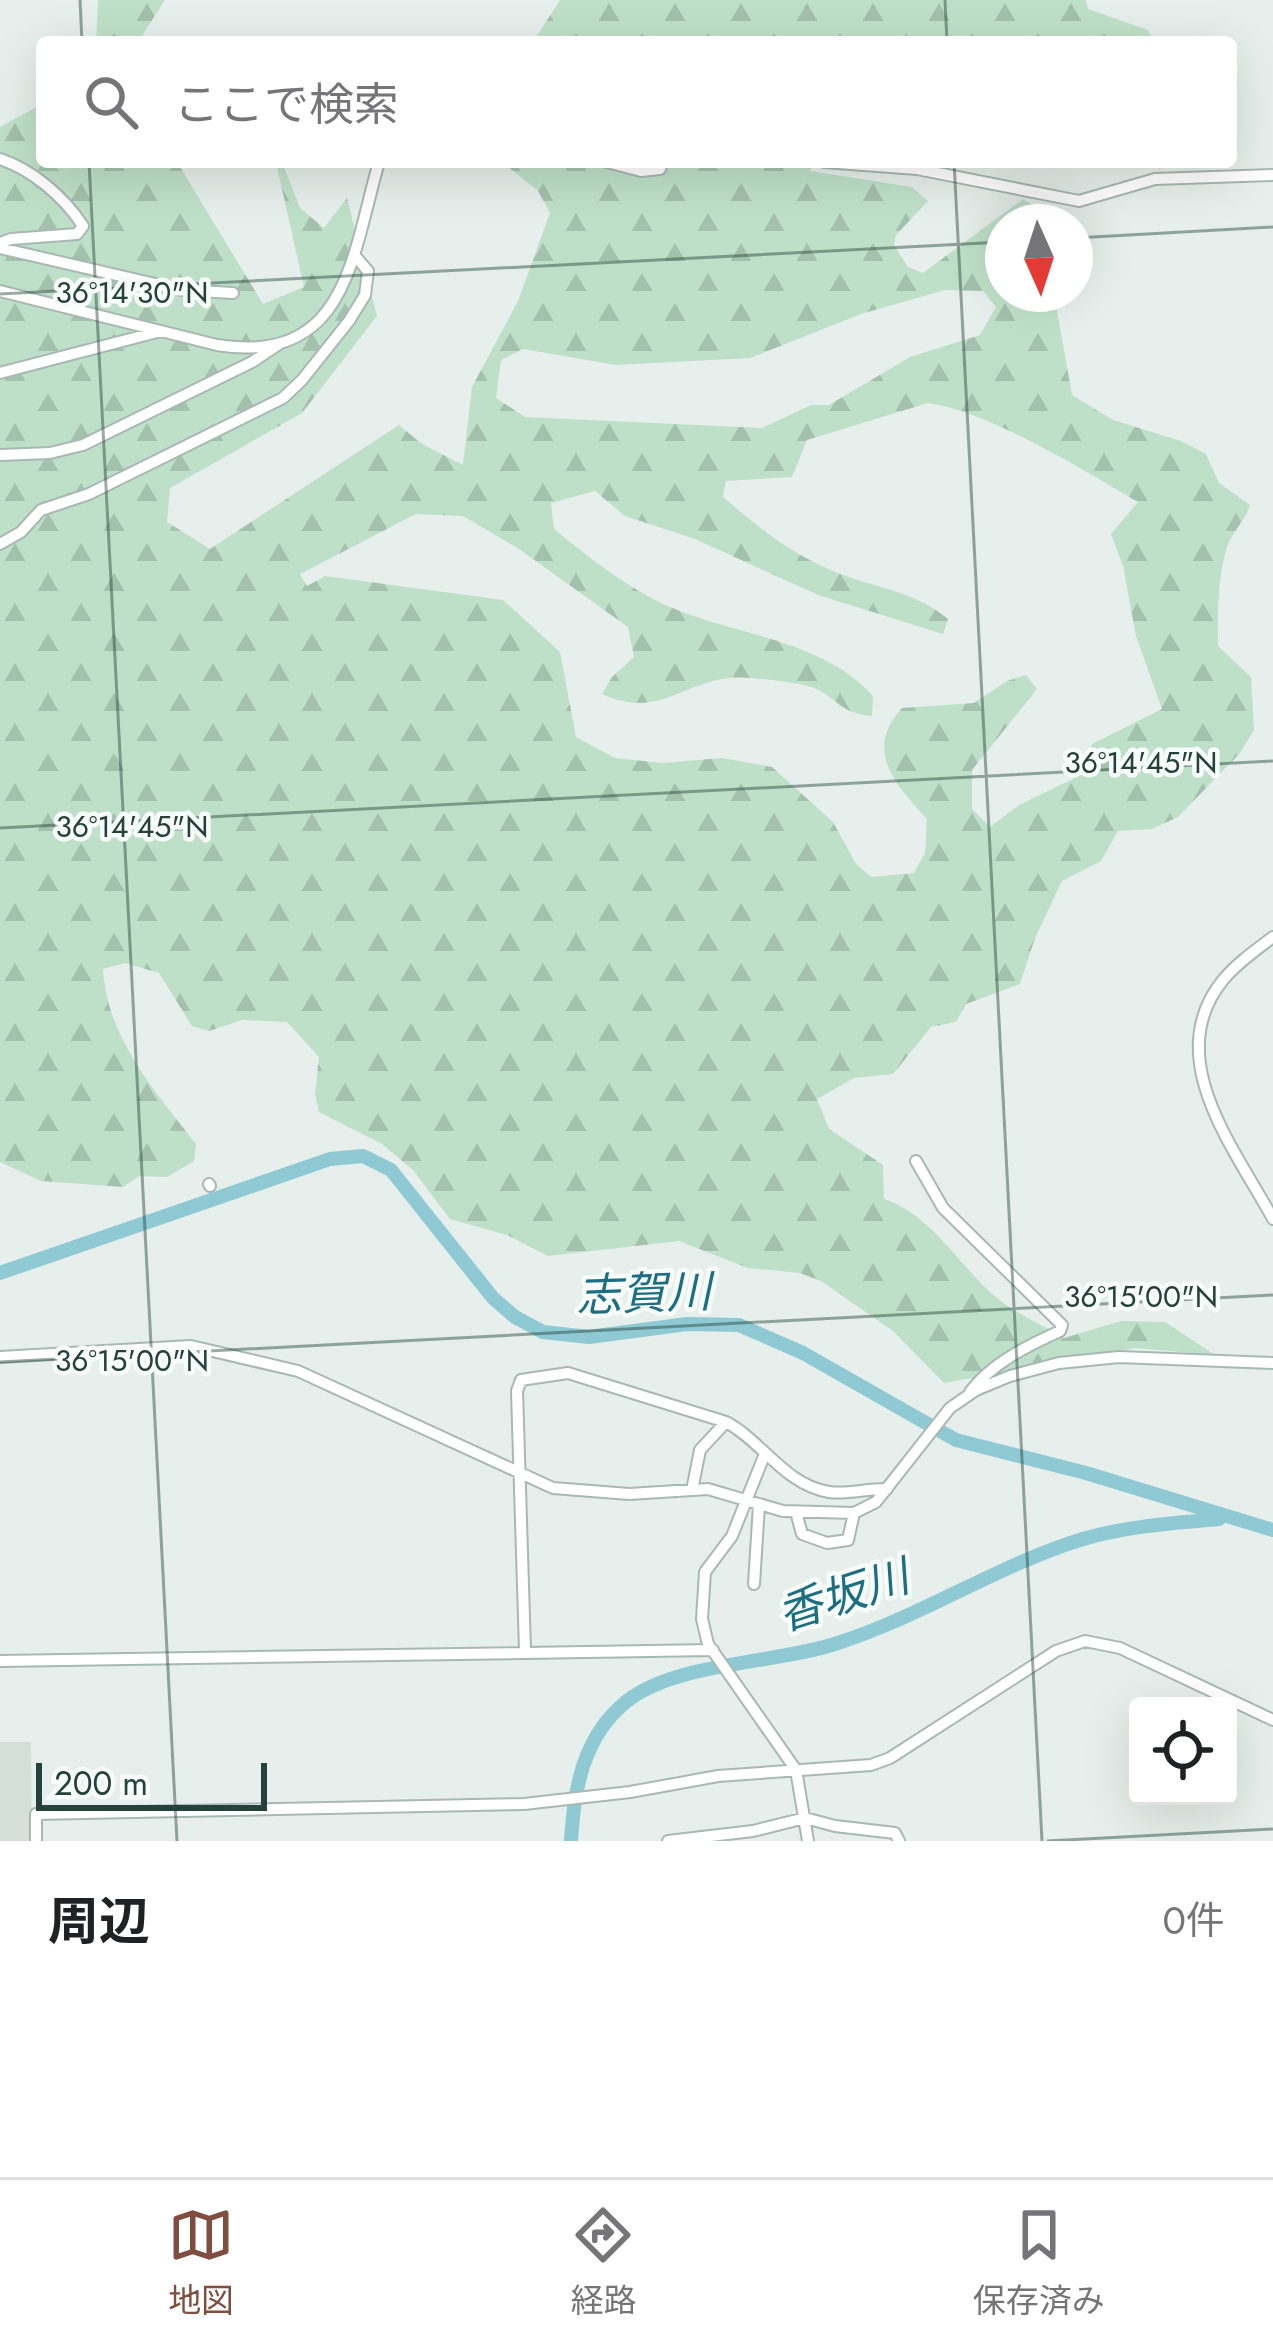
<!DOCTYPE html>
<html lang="ja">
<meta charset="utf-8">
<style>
:root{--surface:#fff;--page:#f2f2f2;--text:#202124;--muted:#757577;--line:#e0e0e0;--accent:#7f4e3f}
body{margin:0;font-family:Jost,"Noto Sans JP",sans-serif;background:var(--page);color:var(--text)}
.controls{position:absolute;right:36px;bottom:36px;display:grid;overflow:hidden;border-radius:12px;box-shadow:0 12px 48px #0002}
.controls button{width:108px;height:108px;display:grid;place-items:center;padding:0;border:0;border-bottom:3px solid var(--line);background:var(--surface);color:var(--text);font:60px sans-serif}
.compass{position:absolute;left:985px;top:204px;width:108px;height:108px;border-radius:50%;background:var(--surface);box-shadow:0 12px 48px #0002;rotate:177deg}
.scale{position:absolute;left:36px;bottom:30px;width:231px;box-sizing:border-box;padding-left:12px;border:6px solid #24423a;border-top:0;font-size:33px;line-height:42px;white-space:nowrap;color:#24423a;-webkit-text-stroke:9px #f7fbf9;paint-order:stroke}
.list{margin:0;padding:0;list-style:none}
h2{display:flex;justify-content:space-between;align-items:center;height:156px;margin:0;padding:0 48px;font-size:51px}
h2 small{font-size:39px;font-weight:400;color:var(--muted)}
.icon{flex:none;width:66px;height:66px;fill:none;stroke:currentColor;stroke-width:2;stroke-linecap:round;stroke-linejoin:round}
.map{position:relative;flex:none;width:1273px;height:1841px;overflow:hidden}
.search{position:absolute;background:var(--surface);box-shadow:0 12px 48px #0002;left:36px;right:36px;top:36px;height:132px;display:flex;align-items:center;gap:30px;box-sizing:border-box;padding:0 42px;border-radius:12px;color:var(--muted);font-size:45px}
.sheet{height:336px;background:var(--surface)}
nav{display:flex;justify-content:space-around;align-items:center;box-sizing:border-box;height:168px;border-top:3px solid var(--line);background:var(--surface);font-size:33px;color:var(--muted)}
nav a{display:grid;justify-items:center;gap:6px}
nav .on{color:var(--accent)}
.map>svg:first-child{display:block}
.built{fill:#d4dfda}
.forest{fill:url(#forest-firs);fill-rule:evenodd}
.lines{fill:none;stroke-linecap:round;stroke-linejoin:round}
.river{stroke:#8ec9d4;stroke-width:14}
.minor-casing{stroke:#a8b8b2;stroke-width:14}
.minor{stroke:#fff;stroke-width:10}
.ticks{fill:none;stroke:#24423a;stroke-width:3;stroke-opacity:0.45}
.labels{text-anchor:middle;stroke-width:9;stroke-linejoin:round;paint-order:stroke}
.water-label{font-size:45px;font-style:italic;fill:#1c6f80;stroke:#f7fbf9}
.ticks-label{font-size:30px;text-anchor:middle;fill:#24423a;stroke:#f7fbf9;stroke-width:9;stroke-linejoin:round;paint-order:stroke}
</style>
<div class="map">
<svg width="1273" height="1841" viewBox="0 0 1273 1841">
<defs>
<pattern id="forest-firs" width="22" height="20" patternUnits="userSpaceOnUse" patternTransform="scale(3)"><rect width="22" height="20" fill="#bfe0c8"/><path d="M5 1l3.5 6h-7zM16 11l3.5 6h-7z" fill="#a4c1ad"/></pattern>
</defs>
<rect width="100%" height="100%" fill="#e6efeb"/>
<!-- built -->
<path class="built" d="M 0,1742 L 31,1742 L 32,1841 L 0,1841 Z"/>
<!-- forest -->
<path class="forest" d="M 98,0 L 165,0 L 138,42 L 96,42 Z
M 560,0 L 1086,0 L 1088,9 L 1148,30 L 1155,42 L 533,42 Z
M 42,104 L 42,162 L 177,162 L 263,304 L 304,287 L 276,162 L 282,162 L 300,208 L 324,228 L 347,198 L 377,316 L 302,413 L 170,488 L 167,522 L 210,549 L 399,425 L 422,444 L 463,465 L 472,387 L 518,301 L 550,213 L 538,191 L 502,162 L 814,162 L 810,171 L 912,187 L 928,201 L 896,235 L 894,245 L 908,267 L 923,273 L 1023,199 L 1050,215 L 1051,222 L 1003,222 L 1003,294 L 1054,294 L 1072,395 L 1113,420 L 1181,441 L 1206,454 L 1219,483 L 1250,505 C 1245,521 1232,532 1227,547 C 1217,579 1218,614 1218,646 L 1251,677 L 1254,730 L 1240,753 L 1178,817 L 1152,829 L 1118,831 L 1101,861 L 1062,881 L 1035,938 L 1020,984 L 966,1004 L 956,1022 L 931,1027 L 893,1074 L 854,1078 L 817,1099 L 829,1129 L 883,1165 L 884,1199 C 934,1216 959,1267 998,1299 C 1017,1314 1043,1325 1064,1338 L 1121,1321 L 1165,1322 L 1215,1355 L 1135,1348 L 944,1383 L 893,1331 L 821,1281 L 800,1273 L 748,1268 L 679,1241 L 548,1256 L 507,1235 L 450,1219 L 413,1170 L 382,1144 L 319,1112 L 315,1094 L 319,1057 L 287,1022 L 242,1020 L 209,1031 L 192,1026 L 159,973 L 125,963 L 103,969 C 107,1038 155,1091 196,1144 L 194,1161 L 167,1177 L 139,1176 L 123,1187 L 41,1181 L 0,1162 L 0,127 ZM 945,290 L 983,291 L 996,307 L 980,335 L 910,357 L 829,405 L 811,405 L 762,428 L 525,417 L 496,398 L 501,360 L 523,349 L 616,365 L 750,358 L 861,314 ZM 928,403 C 988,411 1083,470 1138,502 L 1111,534 L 1123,566 L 1136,636 L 1162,709 L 1092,744 L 1083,774 L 1019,805 L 990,827 L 972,809 L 972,770 L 1037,689 L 1026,675 L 1007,681 L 974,703 L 902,708 C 863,751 896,785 927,819 L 925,853 L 914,873 L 871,877 L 856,864 L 833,822 L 772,767 L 722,758 L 662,763 L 615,758 L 576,737 L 560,652 L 503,600 L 325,576 L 307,586 L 300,574 L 416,514 L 463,516 L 519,549 L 628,627 L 634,657 L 612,677 L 602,694 C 657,719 679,684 729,678 C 744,676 801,682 814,688 C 841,700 837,712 872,716 L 873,696 C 823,640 735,635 670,607 C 629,589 588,557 554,529 L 551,503 L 595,491 L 625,516 L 695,539 L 818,595 L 943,634 L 948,619 C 916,592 881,589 843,575 C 793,556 763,531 723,497 L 726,481 L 792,477 L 807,440 Z"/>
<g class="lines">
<!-- river -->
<path class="river" d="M 0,1273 L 330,1159 L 363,1156 L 391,1170 L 493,1298 L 515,1317 L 543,1332 L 589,1337 L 687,1324 L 739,1325 L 803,1353 L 956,1440 L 1086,1473 L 1273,1530
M 571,1841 C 574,1789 583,1736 627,1701 C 676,1662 776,1664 838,1643 C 922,1616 998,1565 1083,1539 C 1128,1526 1173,1523 1219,1519"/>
<!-- minor casing -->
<g class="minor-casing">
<path id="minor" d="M 0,159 C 33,170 64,197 83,226 L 77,234 L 11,239 L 0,243
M 607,162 L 641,171 L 660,169 L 662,162
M 824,162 L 917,169 L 1079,201 L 1155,179 L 1273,175
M 0,248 L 181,290 L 233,293
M 0,291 L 217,345 C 348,366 352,254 379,162
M 0,373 L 161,331
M 0,455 L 50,453 L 83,445 L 252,362 L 279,344
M 0,544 L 21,532 L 41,510 L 89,494 L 283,398 L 302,380 L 349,321 L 365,295 L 368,271 L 355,256
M 1273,937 C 1256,950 1237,963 1223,980 C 1160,1057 1235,1149 1273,1219
M 916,1161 L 943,1208 L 1062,1325 L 1060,1331 C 1027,1346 992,1363 970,1392
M 209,1184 L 210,1186
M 0,1357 L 191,1346 L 298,1371 L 553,1488 L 629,1494 L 708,1489 L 783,1511 L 854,1513 L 876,1502 L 950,1408 L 976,1390 L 1010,1376 L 1059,1363 L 1119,1357 L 1273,1363
M 764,1456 L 732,1536 L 705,1572 L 702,1619 L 708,1644 L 796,1770 L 808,1841
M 692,1490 L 700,1450 L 726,1422
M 796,1512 L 802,1534 L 827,1543 L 848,1540 L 854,1513
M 754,1584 L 759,1505
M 525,1650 L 517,1391 L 521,1380 L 568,1373 L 726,1422 C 762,1441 785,1485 829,1492 C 847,1495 868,1488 887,1489
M 0,1661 L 713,1650
M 36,1841 L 36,1814 L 524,1804 L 630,1792 L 718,1776 L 871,1765 L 890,1758 L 1056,1651 L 1085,1641 L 1120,1648 L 1273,1720
M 668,1841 L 753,1831 L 805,1818 L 835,1826 L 895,1833 L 899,1841"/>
</g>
<!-- minor -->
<use href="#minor" class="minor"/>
</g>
<!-- ticks -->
<path class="ticks" d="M 80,0 L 82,42M 945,0 L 947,42M 89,162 L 177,1841M 954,162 L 1042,1841M 1075,238 L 1273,227M 0,294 L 1003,242M 0,828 L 1273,761M 0,1362 L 1273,1295M 1047,1841 L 1273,1829"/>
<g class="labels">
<!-- water labels -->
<g class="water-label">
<text transform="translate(644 1293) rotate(-2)" y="16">志賀川</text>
<text transform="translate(843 1595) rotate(-18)" y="16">香坂川</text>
</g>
</g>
<g class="ticks-label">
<text x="132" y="303">36°14'30"N</text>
<text x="1141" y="773">36°14'45"N</text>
<text x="132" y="837">36°14'45"N</text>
<text x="1141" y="1307">36°15'00"N</text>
<text x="132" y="1371">36°15'00"N</text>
</g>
</svg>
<div class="controls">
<button><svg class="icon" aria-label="locate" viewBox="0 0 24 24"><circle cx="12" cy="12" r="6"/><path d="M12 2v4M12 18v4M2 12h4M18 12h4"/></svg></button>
</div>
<svg class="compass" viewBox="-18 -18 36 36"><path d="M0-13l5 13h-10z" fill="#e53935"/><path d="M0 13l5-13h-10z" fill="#757577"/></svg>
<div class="scale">200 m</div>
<div class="search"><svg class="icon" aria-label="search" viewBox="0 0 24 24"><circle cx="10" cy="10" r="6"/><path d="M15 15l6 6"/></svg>ここで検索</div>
</div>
<section class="sheet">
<h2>周辺<small>0件</small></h2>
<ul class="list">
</ul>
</section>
<nav>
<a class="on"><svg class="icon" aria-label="map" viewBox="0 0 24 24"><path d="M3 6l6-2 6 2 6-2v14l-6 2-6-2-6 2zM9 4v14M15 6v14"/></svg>地図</a>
<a><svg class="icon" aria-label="directions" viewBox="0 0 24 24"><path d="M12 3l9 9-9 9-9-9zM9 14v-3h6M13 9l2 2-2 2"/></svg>経路</a>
<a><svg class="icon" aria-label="saved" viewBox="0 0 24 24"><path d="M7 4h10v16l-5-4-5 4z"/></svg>保存済み</a>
</nav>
